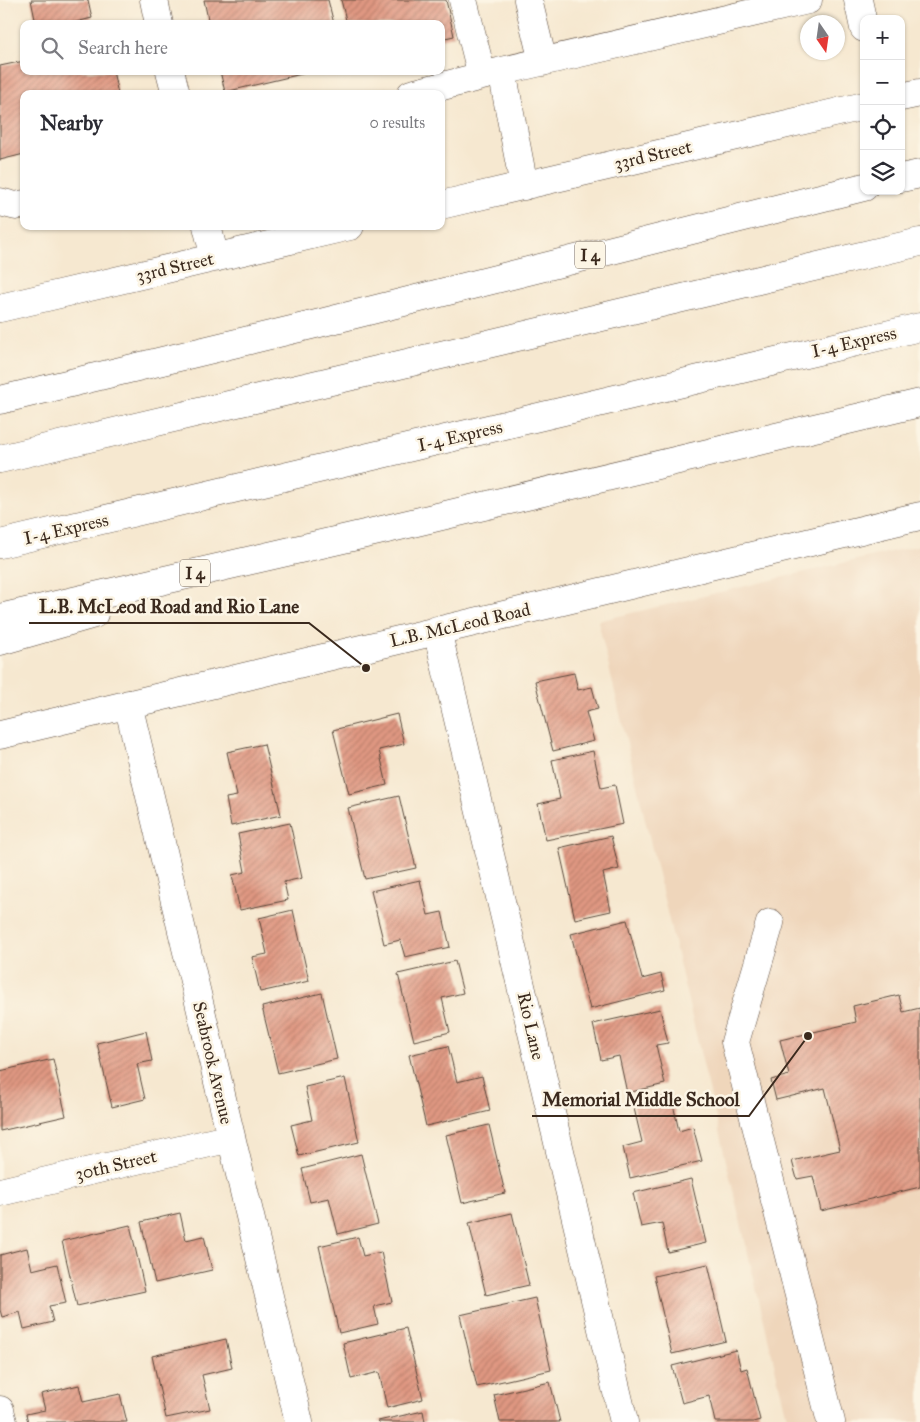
<!DOCTYPE html>
<meta charset="utf-8">
<style>
:root{--surface:#fff;--page:#f7f7f7;--text:#2b2b33;--muted:#7c7c81;--line:#e1e1e2}
body{margin:0;font-family:"IM FELL Great Primer",serif;background:var(--page);color:var(--text)}
.controls{position:absolute;right:15px;top:15px;display:grid;overflow:hidden;border-radius:10px;box-shadow:0 1px 4px #0004}
.controls button{width:45px;height:45px;display:grid;place-items:center;padding:0;border:0;border-bottom:1px solid var(--line);background:var(--surface);color:var(--text);font:25px sans-serif}
.compass{position:absolute;left:800px;top:15px;width:45px;height:45px;border-radius:50%;background:var(--surface);box-shadow:0 1px 4px #0004;rotate:167deg}
.list{margin:0;padding:0;list-style:none}
h2{display:flex;justify-content:space-between;align-items:center;height:65px;margin:0;padding:0 20px;font-size:21px}
h2 small{font-size:16px;font-weight:400;color:var(--muted)}
.icon{flex:none;width:28px;height:28px;fill:none;stroke:currentColor;stroke-width:2;stroke-linecap:round;stroke-linejoin:round}
.map{position:relative;flex:none;width:920px;height:1422px;overflow:hidden}
.search{position:absolute;background:var(--surface);box-shadow:0 1px 4px #0004;left:20px;top:20px;width:425px;height:55px;display:flex;align-items:center;gap:12px;box-sizing:border-box;padding:0 18px;border-radius:10px;color:var(--muted);font-size:19px}
.panel{position:absolute;background:var(--surface);box-shadow:0 1px 4px #0004;left:20px;top:90px;width:425px;height:140px;border-radius:10px}
.map>svg:first-child{display:block}
.built{fill:#efd6bb}
.building{fill:url(#building-hatch)}
.lines{fill:none;stroke-linecap:round;stroke-linejoin:round}
.minor-casing{stroke:#574639;stroke-width:29}
.highway-casing{stroke:#574639;stroke-width:29}
.minor{stroke:#fff;stroke-width:28}
.highway{stroke:#fff;stroke-width:28}
.labels{text-anchor:middle;stroke-width:5;stroke-linejoin:round;paint-order:stroke}
.shield{fill:#fcf5e5;stroke:#75675a;stroke-width:1}
.shield-label{font-size:16px;font-weight:bold;fill:#3b2a1e}
.street-label{font-size:18px;fill:#3b2a1e;stroke:#fcf5e5}
.leader{fill:none;stroke:#3b2a1e;stroke-width:2}
.callout-dot{fill:#3b2a1e;stroke:#fcf5e5;stroke-width:2}
.callout-label{font-size:19px;text-anchor:middle;font-weight:bold;fill:#3b2a1e;stroke:#fcf5e5;stroke-width:5;stroke-linejoin:round;paint-order:stroke}
</style>
<div class="map">
<svg width="920" height="1422" viewBox="0 0 920 1422">
<defs>
<pattern id="building-hatch" width="6" height="6" patternUnits="userSpaceOnUse" patternTransform="scale(1.25)"><rect width="6" height="6" fill="#e09882"/><path d="M-1 1l2-2M0 6l6-6M5 7l2-2" fill="none" stroke="#b77c6a"/></pattern>
</defs>
<rect width="100%" height="100%" fill="#fcf5e5"/>
<filter id="ink" filterUnits="userSpaceOnUse"><feTurbulence type="fractalNoise" baseFrequency=".02" numOctaves="2"/><feDisplacementMap in="SourceGraphic" scale="10" xChannelSelector="R" yChannelSelector="G"/><feConvolveMatrix kernelMatrix="1 2 1 2 8 2 1 2 1" color-interpolation-filters="sRGB"/></filter>
<filter id="wash" filterUnits="userSpaceOnUse"><feTurbulence type="fractalNoise" baseFrequency=".0096" numOctaves="4" result="noise"/><feDisplacementMap in="SourceGraphic" scale="20" xChannelSelector="R" yChannelSelector="G"/><feGaussianBlur stdDeviation="1.12" result="paint"/><feColorMatrix in="noise" values="0 0 0 0 0 0 0 0 0 0 0 0 0 0 0 0 0 1.4 0 .05"/><feComposite in="paint" operator="in"/></filter>
<g filter="url(#wash)">
<rect width="100%" height="100%" fill="#f6e8d0"/>
<!-- built -->
<path class="built" d="M 920,545 L 920,1422 L 788,1422 L 598,621 Z"/>
<g id="blocks">
<!-- building -->
<path class="building" d="M 31,0 L 88,0 L 92,18 L 68,24 L 36,24 Z
M 204,0 L 328,0 L 334,24 L 209,24 Z
M 341,0 L 446,0 L 454,36 L 441,39 L 441,24 L 347,24 Z
M 24,61 L 24,71 L 113,71 L 118,94 L 24,94 L 24,154 L 0,160 L 0,66 Z
M 220,71 L 310,71 L 310,72 L 225,92 Z
M 574,673 L 578,690 L 592,687 L 598,709 L 586,712 L 594,741 L 553,751 L 535,681 Z
M 397,714 L 404,744 L 379,750 L 387,785 L 349,794 L 333,730 Z
M 264,744 L 281,815 L 231,826 L 226,798 L 237,796 L 227,752 Z
M 593,751 L 601,788 L 615,785 L 623,824 L 546,840 L 538,804 L 560,799 L 552,760 Z
M 399,796 L 416,868 L 365,879 L 348,808 Z
M 290,823 L 302,878 L 284,882 L 288,900 L 240,910 L 232,875 L 245,872 L 238,834 Z
M 611,836 L 619,869 L 603,873 L 611,911 L 575,919 L 559,848 Z
M 420,880 L 428,915 L 442,912 L 450,947 L 405,957 L 400,940 L 384,944 L 371,891 Z
M 293,910 L 309,981 L 260,992 L 252,957 L 267,954 L 259,918 Z
M 627,920 L 642,979 L 661,974 L 665,990 L 590,1009 L 571,934 Z
M 455,961 L 463,993 L 442,998 L 450,1032 L 414,1041 L 398,974 Z
M 322,993 L 337,1059 L 278,1073 L 262,1007 Z
M 899,995 L 903,1012 L 920,1008 L 920,1187 L 821,1211 L 813,1176 L 797,1179 L 792,1161 L 840,1150 L 825,1088 L 776,1100 L 771,1080 L 789,1075 L 780,1040 L 856,1022 L 853,1006 Z
M 660,1009 L 668,1043 L 656,1045 L 665,1084 L 627,1093 L 619,1056 L 601,1060 L 593,1024 Z
M 146,1031 L 152,1061 L 137,1064 L 145,1099 L 112,1107 L 97,1043 Z
M 448,1046 L 457,1082 L 482,1076 L 490,1111 L 426,1126 L 409,1055 Z
M 53,1059 L 66,1116 L 0,1131 L 0,1071 Z
M 345,1078 L 359,1142 L 299,1156 L 291,1125 L 312,1120 L 305,1087 Z
M 671,1095 L 679,1131 L 693,1127 L 702,1161 L 630,1178 L 623,1147 L 642,1142 L 633,1104 Z
M 489,1125 L 505,1193 L 462,1203 L 446,1135 Z
M 361,1154 L 378,1224 L 338,1234 L 329,1198 L 310,1202 L 302,1169 Z
M 691,1179 L 706,1243 L 668,1252 L 662,1223 L 641,1227 L 633,1193 Z
M 180,1213 L 186,1240 L 204,1236 L 212,1270 L 155,1283 L 141,1222 Z
M 512,1213 L 529,1285 L 486,1295 L 469,1223 Z
M 130,1225 L 145,1291 L 77,1306 L 62,1241 Z
M 358,1237 L 363,1256 L 381,1252 L 392,1302 L 374,1306 L 378,1324 L 339,1333 L 319,1246 Z
M 27,1248 L 32,1270 L 57,1264 L 66,1303 L 49,1306 L 53,1322 L 24,1329 L 20,1312 L 2,1317 L 0,1310 L 0,1255 Z
M 708,1264 L 726,1341 L 672,1354 L 654,1276 Z
M 535,1298 L 551,1370 L 477,1387 L 460,1315 Z
M 406,1328 L 423,1399 L 387,1408 L 379,1372 L 351,1379 L 343,1343 Z
M 226,1339 L 232,1368 L 202,1375 L 210,1409 L 166,1418 L 152,1356 Z
M 736,1350 L 741,1370 L 747,1368 L 760,1420 L 753,1422 L 715,1422 L 709,1396 L 682,1403 L 672,1366 Z
M 550,1382 L 560,1422 L 500,1422 L 494,1395 Z
M 79,1385 L 83,1402 L 120,1394 L 127,1422 L 28,1422 L 26,1414 L 45,1410 L 41,1394 Z
M 423,1411 L 425,1422 L 379,1422 L 378,1421 Z"/>
</g>
</g>
<g filter="url(#ink)">
<use href="#blocks" fill-opacity="0" stroke="#574639" stroke-width="1"/>
<g class="lines">
<!-- minor casing -->
<g class="minor-casing">
<path id="minor" d="M 154,0 L 159,24
M 463,0 L 482,76
M 528,0 L 543,62
M 858,0 L 864,28
M 170,71 L 176,94
M 411,94 L 502,71
M 901,97 L 920,93
M 524,186 L 502,71 L 808,0
M 0,202 L 16,206 L 24,204
M 441,205 L 864,106
M 207,226 L 215,258
M 0,308 L 350,226
M 437,630 L 624,1422
M 128,704 L 299,1422
M 0,735 L 920,516
M 770,923 L 735,1042 L 831,1422
M 0,1192 L 231,1138
M 0,1410 L 3,1422"/>
</g>
<!-- highway casing -->
<g class="highway-casing">
<path id="highway" d="M 901,178 L 920,174
M 0,400 L 316,324 L 864,187
M 0,459 L 920,242
M 0,544 L 920,327
M 0,618 L 391,528 L 920,403
M 0,641 L 94,614"/>
</g>
<!-- minor -->
<use href="#minor" class="minor"/>
<!-- highway -->
<use href="#highway" class="highway"/>
</g>
</g>
<g class="labels">
<!-- shield labels -->
<g class="shield">
<rect x="575" y="241.5" width="30" height="27" rx="4"/>
<rect x="180" y="559.5" width="30" height="27" rx="4"/>
</g>
<g class="shield-label">
<text x="590" y="261">I 4</text>
<text x="195" y="579">I 4</text>
</g>
<!-- street labels -->
<g class="street-label">
<text transform="translate(653 155) rotate(-13)" y="6">33rd Street</text>
<text transform="translate(175 267) rotate(-13)" y="6">33rd Street</text>
<text transform="translate(854 342) rotate(-13)" y="6">I-4 Express</text>
<text transform="translate(460 436) rotate(-13)" y="6">I-4 Express</text>
<text transform="translate(66 529) rotate(-13)" y="6">I-4 Express</text>
<text transform="translate(460 625) rotate(-13)" y="6">L.B. McLeod Road</text>
<text transform="translate(531 1026) rotate(77)" y="6">Rio Lane</text>
<text transform="translate(213 1063) rotate(77)" y="6">Seabrook Avenue</text>
<text transform="translate(116 1165) rotate(-13)" y="6">30th Street</text>
</g>
</g>
<!-- callouts -->
<path class="leader" d="M366 668L309 623H29M808 1036L749 1116H532"/>
<g class="callout-dot">
<circle cx="366" cy="668" r="5"/>
<circle cx="808" cy="1036" r="5"/>
</g>
<g class="callout-label">
<text x="169" y="613">L.B. McLeod Road and Rio Lane</text>
<text x="641" y="1106">Memorial Middle School</text>
</g>
</svg>
<div class="controls">
<button>+</button>
<button>−</button>
<button><svg class="icon" aria-label="locate" viewBox="0 0 24 24"><circle cx="12" cy="12" r="6"/><path d="M12 2v4M12 18v4M2 12h4M18 12h4"/></svg></button>
<button><svg class="icon" aria-label="layers" viewBox="0 0 24 24"><path d="M12 4l9 5-9 5-9-5zM3 14l9 5 9-5"/></svg></button>
</div>
<svg class="compass" viewBox="-18 -18 36 36"><path d="M0-13l5 13h-10z" fill="#e53935"/><path d="M0 13l5-13h-10z" fill="#7c7c81"/></svg>
<div class="search"><svg class="icon" aria-label="search" viewBox="0 0 24 24"><circle cx="10" cy="10" r="6"/><path d="M15 15l6 6"/></svg>Search here</div>
<section class="panel">
<h2>Nearby<small>0 results</small></h2>
<ul class="list">
</ul>
</section>
</div>
